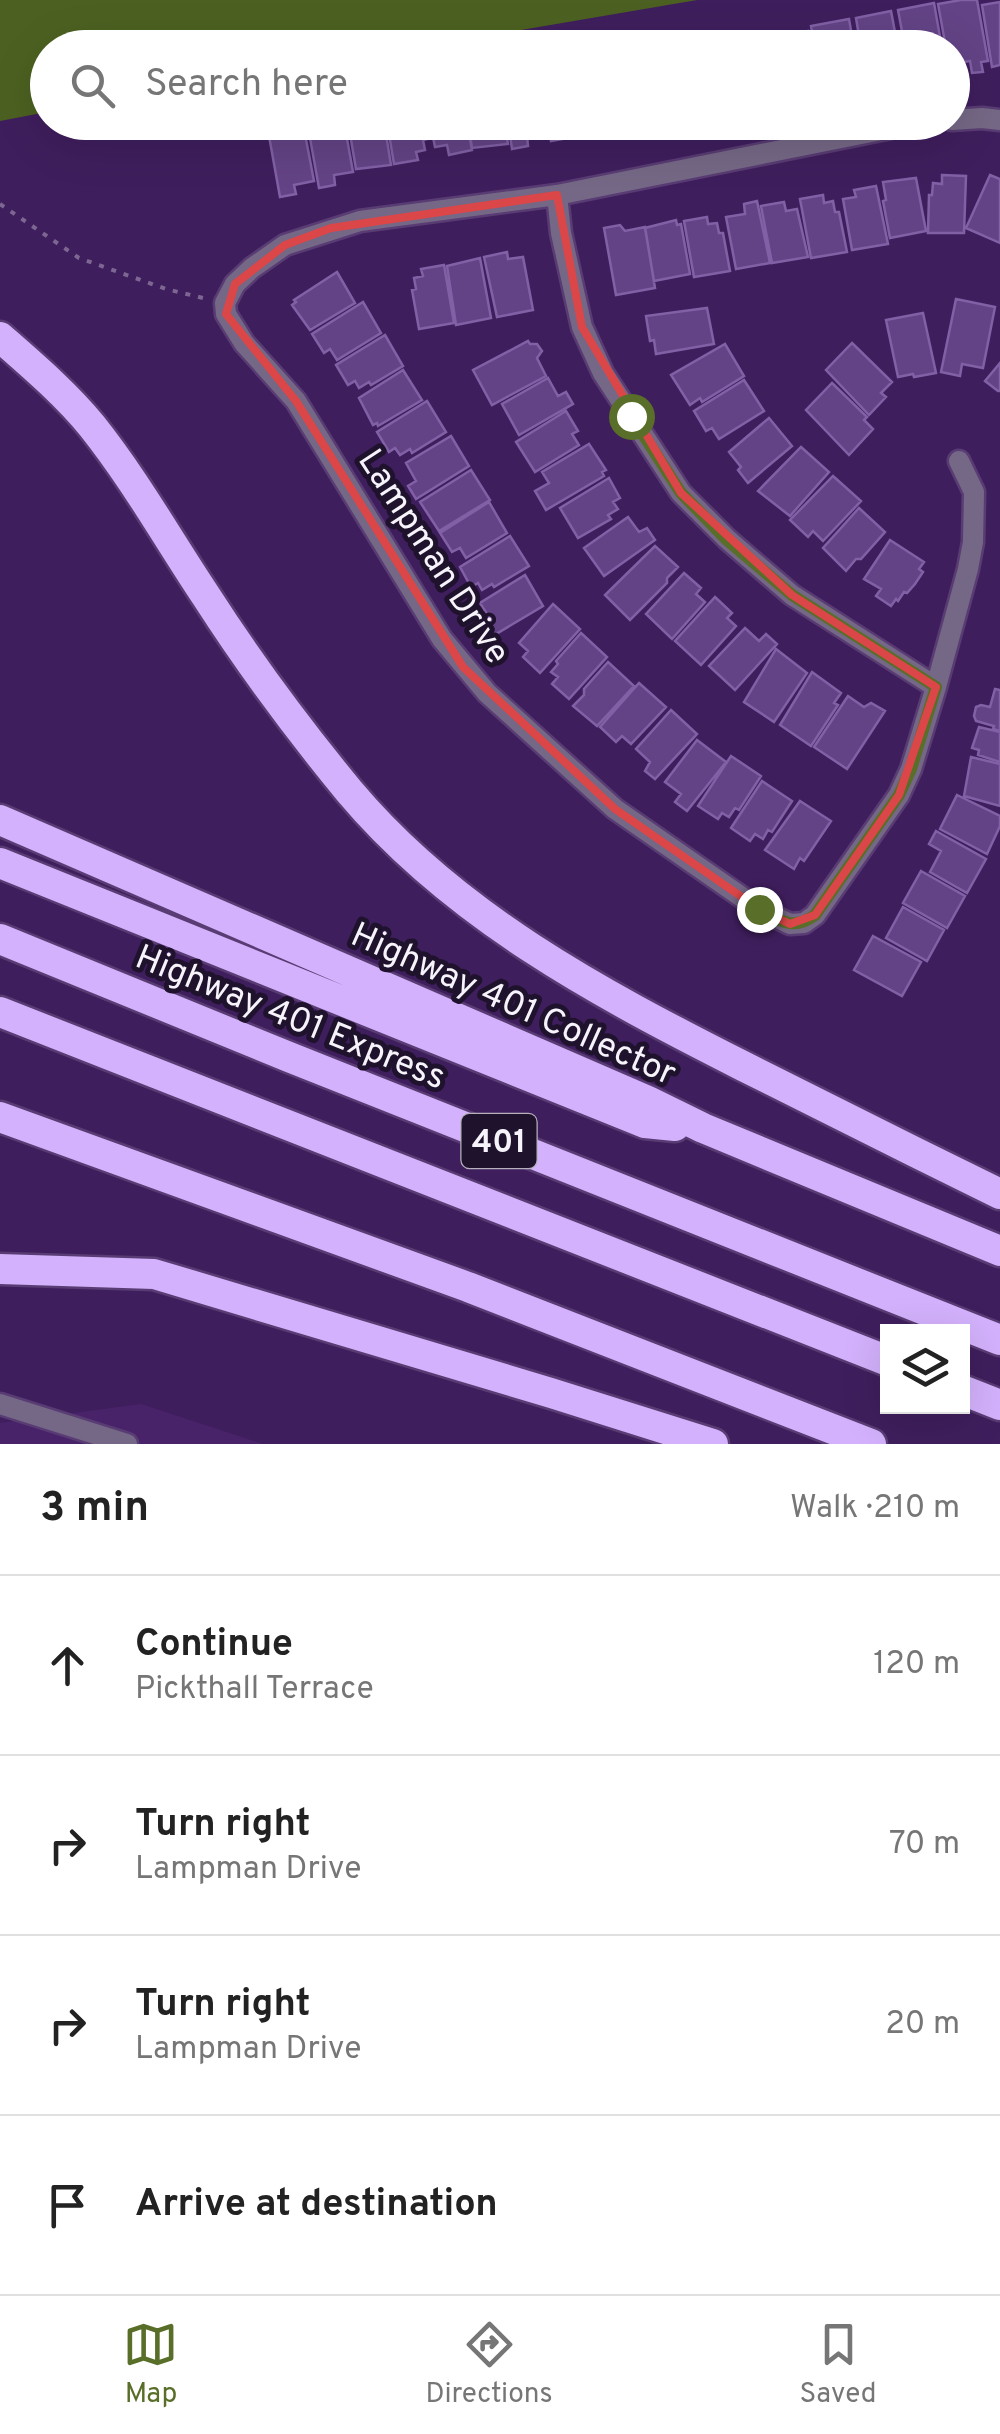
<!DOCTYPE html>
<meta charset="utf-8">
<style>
:root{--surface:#fff;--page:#f6f6f6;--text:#222;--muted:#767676;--line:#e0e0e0;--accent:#596e28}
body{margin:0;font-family:Overpass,sans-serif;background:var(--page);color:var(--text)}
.controls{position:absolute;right:30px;bottom:30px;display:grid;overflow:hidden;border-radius:0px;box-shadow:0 10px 40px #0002}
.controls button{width:90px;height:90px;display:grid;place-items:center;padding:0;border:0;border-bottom:2px solid var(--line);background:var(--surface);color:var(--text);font:50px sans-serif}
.stop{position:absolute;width:30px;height:30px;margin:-22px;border:8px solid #596e28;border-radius:50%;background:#fff}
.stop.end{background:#596e28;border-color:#fff;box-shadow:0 2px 10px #0008}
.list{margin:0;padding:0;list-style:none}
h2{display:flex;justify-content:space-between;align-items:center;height:130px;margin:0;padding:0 40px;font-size:42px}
h2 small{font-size:32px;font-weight:400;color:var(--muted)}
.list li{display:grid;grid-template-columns:65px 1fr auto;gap:30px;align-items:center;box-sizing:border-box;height:180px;padding:0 40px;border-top:2px solid var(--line)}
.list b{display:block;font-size:38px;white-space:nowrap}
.list p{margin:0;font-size:32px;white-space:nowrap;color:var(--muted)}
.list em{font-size:32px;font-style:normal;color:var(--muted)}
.icon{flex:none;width:55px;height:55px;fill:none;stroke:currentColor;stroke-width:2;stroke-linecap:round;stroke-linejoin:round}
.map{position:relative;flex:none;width:1000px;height:1444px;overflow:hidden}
.search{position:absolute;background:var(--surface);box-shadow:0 10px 40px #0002;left:30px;right:30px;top:30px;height:110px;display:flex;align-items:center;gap:25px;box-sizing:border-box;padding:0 35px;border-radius:55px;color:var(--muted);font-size:38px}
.sheet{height:850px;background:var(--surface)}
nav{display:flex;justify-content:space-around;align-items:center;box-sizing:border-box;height:140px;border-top:2px solid var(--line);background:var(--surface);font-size:28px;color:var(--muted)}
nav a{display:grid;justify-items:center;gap:5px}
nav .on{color:var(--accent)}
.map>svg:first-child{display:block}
.built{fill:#49236a}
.green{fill:#4c6121}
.building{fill:#634385;stroke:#8160a5;stroke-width:2.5}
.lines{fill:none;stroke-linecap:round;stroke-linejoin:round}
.minor-casing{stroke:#593c73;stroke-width:25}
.motorway-casing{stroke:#593c73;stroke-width:35}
.path{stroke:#7d6692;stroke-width:4;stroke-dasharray:5 8;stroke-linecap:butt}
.minor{stroke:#756886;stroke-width:20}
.motorway{stroke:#d3b1fc;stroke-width:30}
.route{stroke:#596e28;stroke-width:12}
.marked{fill:none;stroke:#db4648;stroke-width:8;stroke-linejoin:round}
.labels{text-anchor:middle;stroke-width:10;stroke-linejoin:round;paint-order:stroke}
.shield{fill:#1f122d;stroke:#b6b0bc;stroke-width:2.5}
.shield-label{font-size:32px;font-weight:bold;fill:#f6f3fa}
.street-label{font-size:35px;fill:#f6f3fa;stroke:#1f122d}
</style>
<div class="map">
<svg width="1000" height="1444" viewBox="0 0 1000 1444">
<rect width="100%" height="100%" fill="#3f1e5d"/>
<!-- built -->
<path class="built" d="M 141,1404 L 263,1444 L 0,1444 L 0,1423 Z"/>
<!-- green -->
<path class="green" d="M 0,0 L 697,0 L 421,47 L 48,48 L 47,112 L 0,121 Z"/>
<!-- building -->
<path class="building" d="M 961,0 L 977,0 L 988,61 L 981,62 L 983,72 L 972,73 L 970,61 L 952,64 L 952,48 L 946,48 L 938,4 Z
M 1000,2 L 1000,65 L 992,67 L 982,5 Z
M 934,3 L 942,48 L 900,48 L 899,43 L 904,42 L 898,10 Z
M 891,11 L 898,48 L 861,48 L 856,18 Z
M 849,19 L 854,48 L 815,48 L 811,26 Z
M 808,31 L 811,48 L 775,48 L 773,37 Z
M 772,37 L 773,48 L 737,48 L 736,43 Z
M 331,122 L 344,122 L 353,172 L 334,175 L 335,185 L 319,188 L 308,127 Z
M 348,122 L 384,122 L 391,165 L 356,169 Z
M 387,122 L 424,122 L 427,139 L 423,140 L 425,150 L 416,152 L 418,160 L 394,164 Z
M 430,122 L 467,122 L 472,150 L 449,155 L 447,145 L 435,147 Z
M 468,122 L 504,122 L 508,144 L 472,148 Z
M 508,122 L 544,122 L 546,132 L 527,135 L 528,146 L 512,149 Z
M 548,122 L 584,122 L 585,126 L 566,129 L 568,138 L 551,141 Z
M 304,129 L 314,181 L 294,185 L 296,194 L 280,197 L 269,136 Z
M 942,175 L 966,176 L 964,233 L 928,233 L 929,195 L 932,195 L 933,183 L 942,184 Z
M 990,175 L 1000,179 L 1000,243 L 966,228 Z
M 916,178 L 926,231 L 890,238 L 883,201 L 886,200 L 883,182 Z
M 876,186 L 888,244 L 852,250 L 843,199 L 856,197 L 854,190 Z
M 823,195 L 824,203 L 833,201 L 835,212 L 839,212 L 847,252 L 811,258 L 800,199 Z
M 757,201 L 770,263 L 736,269 L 726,217 L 745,214 L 744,204 Z
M 784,202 L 786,211 L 797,209 L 808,257 L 772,263 L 761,206 Z
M 707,217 L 708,224 L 717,223 L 719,233 L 723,233 L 730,271 L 694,277 L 684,221 Z
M 676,220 L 677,225 L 681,224 L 690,274 L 654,281 L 645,228 Z
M 620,225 L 625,231 L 645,227 L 655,288 L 616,295 L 604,228 Z
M 507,252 L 508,259 L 523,257 L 533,310 L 497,317 L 484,257 Z
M 480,258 L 491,318 L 456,325 L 447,266 Z
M 444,265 L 454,323 L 419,329 L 412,290 L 416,289 L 414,278 L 423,276 L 421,269 Z
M 337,272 L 355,303 L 310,330 L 292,305 L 296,302 L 294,300 Z
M 956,299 L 995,307 L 983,368 L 962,364 L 960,376 L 941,372 Z
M 363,302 L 381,333 L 337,360 L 330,349 L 324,353 L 312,334 Z
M 707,308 L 714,344 L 656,354 L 654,340 L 650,341 L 646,316 Z
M 923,313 L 936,373 L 914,377 L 913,374 L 898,377 L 886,320 Z
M 385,335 L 403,366 L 371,385 L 369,382 L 359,388 L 355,381 L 348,385 L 336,365 Z
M 528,341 L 530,344 L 537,344 L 542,351 L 537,358 L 546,376 L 492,405 L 473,370 Z
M 852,343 L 892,382 L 881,393 L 886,397 L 869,415 L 826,370 Z
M 725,344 L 744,376 L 702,402 L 700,398 L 690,405 L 671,375 Z
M 1000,363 L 1000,391 L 998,391 L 985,381 Z
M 403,370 L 422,400 L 378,426 L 377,423 L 373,425 L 359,398 Z
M 548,378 L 558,396 L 566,392 L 573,404 L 519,435 L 502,404 Z
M 744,380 L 764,411 L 719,439 L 712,428 L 706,431 L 694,411 Z
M 832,383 L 867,417 L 864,420 L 873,429 L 849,455 L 806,410 Z
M 427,401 L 446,432 L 412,453 L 410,449 L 400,455 L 395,448 L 389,452 L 377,432 Z
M 566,411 L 578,431 L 572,434 L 579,445 L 535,472 L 516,442 Z
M 769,418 L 792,446 L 748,483 L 738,470 L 741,467 L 729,452 Z
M 451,436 L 469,466 L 416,499 L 408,486 L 416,481 L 406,463 Z
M 589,444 L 606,470 L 602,472 L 604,476 L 546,510 L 535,491 L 549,483 L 542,472 Z
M 801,447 L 829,472 L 790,516 L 758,491 Z
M 471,470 L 490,500 L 439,531 L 420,502 Z
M 833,476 L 861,501 L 823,541 L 813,531 L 808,537 L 790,520 Z
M 609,478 L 620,498 L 613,502 L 618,509 L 608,515 L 611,519 L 578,538 L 560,508 Z
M 489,502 L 507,533 L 466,558 L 460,548 L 452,552 L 440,533 Z
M 859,508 L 885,532 L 861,559 L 856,559 L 846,571 L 823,548 Z
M 628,517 L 639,532 L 647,528 L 655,540 L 604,576 L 584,548 Z
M 510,536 L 529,566 L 494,587 L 492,584 L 482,590 L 478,583 L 471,587 L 460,567 Z
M 890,540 L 924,562 L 919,569 L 923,572 L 915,584 L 907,593 L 904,592 L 898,601 L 896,599 L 891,606 L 876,596 L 881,589 L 864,579 Z
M 655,546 L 678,567 L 667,578 L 667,583 L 630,620 L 605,595 Z
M 684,573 L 701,588 L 696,594 L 705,602 L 672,639 L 646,614 Z
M 525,575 L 543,606 L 491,637 L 483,625 L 491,620 L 480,603 Z
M 715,597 L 732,613 L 727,618 L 736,626 L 701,665 L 675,641 Z
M 553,604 L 580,629 L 540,673 L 523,657 L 528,651 L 519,643 Z
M 745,628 L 759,641 L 766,634 L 777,644 L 735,690 L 709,666 Z
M 581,633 L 607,657 L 569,699 L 552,684 L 558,677 L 551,672 L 558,664 L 556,661 Z
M 776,649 L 807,673 L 774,722 L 744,702 Z
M 608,662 L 634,686 L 597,726 L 573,706 L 584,695 L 584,689 Z
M 812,672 L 841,693 L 834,703 L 838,705 L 811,746 L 780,725 Z
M 639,683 L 666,707 L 631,744 L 622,736 L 616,742 L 600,727 Z
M 995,689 L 1000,690 L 1000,731 L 993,729 L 994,726 L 976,721 L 974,716 L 976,707 L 981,705 L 990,707 Z
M 848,696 L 864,707 L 871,703 L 885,711 L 847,769 L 814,747 Z
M 671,710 L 697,734 L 655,779 L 645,771 L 650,762 L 636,749 Z
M 979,727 L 1000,732 L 1000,762 L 978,755 L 979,750 L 972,748 Z
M 697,740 L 726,762 L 687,811 L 675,802 L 681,794 L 665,782 Z
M 731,756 L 761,776 L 739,810 L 735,808 L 729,817 L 722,813 L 718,819 L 698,806 Z
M 971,757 L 1000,764 L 1000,806 L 964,796 Z
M 762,781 L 792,801 L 772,832 L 768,830 L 763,839 L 755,834 L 750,841 L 731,828 Z
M 957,795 L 1000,816 L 1000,826 L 987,854 L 940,829 Z
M 800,801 L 831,821 L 804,861 L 800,858 L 794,869 L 765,850 Z
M 936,831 L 986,859 L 967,893 L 930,872 L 941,851 L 929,844 Z
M 921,871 L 965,896 L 947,928 L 903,903 Z
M 903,907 L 944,930 L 927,961 L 886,938 Z
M 873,936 L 921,962 L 902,996 L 854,970 Z"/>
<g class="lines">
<!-- minor casing -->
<g class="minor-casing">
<path id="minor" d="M 952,120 L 982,118 L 1000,120
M 921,122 L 557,195 L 360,221 L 285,245 L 252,268 L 235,284 L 225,303 L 226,314 L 244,343 L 296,401 L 442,639 L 487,693 L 615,809 L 759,909 L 790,924 L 804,923 L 815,915 L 899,795 L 911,769 L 936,687 L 968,569 L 973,542 L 974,492 L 959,461
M 557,195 L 561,233 L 582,327 L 603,373 L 681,493 L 727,539 L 792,595 L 936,687
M 0,1404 L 127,1444"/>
</g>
<!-- motorway casing -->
<g class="motorway-casing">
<path id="motorway" d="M 0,337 C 32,365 66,394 92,426 C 135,480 168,539 206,596 C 249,663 298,729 349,791 C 454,916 599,993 743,1066 C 828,1109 914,1152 1000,1194
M 0,820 L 648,1101 L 703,1128 L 1000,1251
M 0,863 L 645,1123 L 675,1126
M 0,939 L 289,1057 L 1000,1340
M 0,1012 L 888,1361
M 0,1117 L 468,1287 L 871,1444
M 0,1269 L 154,1274 L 551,1393 L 713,1444
M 962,1390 L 1000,1405"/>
</g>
<!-- path -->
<path class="path" d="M 0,204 L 79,258 L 166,289 L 203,298"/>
<!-- minor -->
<use href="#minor" class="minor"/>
<!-- motorway -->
<use href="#motorway" class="motorway"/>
</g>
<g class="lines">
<!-- route -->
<path class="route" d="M 631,416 L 681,493 L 727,540 L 792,595 L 936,687 L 911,769 L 899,795 L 815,915 C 794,931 780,921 759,909"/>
</g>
<!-- marked area -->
<path class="marked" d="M 557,195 L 582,327 L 681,493 L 792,595 L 936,687 L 899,795 L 815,915 L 790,924 L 759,909 L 615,809 L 463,667 L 296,401 L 226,314 L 235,284 L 285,245 L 331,228 Z"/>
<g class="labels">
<!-- shield labels -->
<rect class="shield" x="461.5" y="1114" width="75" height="54" rx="8"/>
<g class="shield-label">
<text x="499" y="1152">401</text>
</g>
<!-- street labels -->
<g class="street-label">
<text transform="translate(435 556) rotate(57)" y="12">Lampman Drive</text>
<text transform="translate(514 1003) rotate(24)" y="12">Highway 401 Collector</text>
<text transform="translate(291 1016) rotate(22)" y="12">Highway 401 Express</text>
</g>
</g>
</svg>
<div class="controls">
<button><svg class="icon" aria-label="layers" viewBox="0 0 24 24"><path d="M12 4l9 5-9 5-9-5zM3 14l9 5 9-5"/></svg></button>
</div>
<div class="stop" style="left:631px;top:416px"></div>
<div class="stop end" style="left:759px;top:909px"></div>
<div class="search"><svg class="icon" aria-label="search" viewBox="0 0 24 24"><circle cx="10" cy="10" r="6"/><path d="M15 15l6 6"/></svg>Search here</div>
</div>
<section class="sheet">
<h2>3 min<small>Walk · 210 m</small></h2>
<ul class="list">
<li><svg class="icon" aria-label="ahead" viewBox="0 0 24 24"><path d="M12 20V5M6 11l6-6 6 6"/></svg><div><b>Continue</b><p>Pickthall Terrace</p></div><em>120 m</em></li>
<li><svg class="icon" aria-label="right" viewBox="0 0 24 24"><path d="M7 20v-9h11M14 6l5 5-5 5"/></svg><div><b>Turn right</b><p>Lampman Drive</p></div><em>70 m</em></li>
<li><svg class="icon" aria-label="right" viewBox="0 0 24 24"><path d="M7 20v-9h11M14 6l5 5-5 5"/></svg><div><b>Turn right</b><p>Lampman Drive</p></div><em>20 m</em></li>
<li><svg class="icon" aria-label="arrive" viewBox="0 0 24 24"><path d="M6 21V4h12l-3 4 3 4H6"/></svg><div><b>Arrive at destination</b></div></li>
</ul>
</section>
<nav>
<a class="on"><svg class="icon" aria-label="map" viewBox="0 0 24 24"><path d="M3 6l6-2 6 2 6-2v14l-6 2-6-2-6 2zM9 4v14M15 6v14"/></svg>Map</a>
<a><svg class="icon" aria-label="directions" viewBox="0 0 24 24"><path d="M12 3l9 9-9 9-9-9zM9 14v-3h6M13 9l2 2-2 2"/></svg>Directions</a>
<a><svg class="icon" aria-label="saved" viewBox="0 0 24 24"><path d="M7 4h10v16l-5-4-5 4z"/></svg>Saved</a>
</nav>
